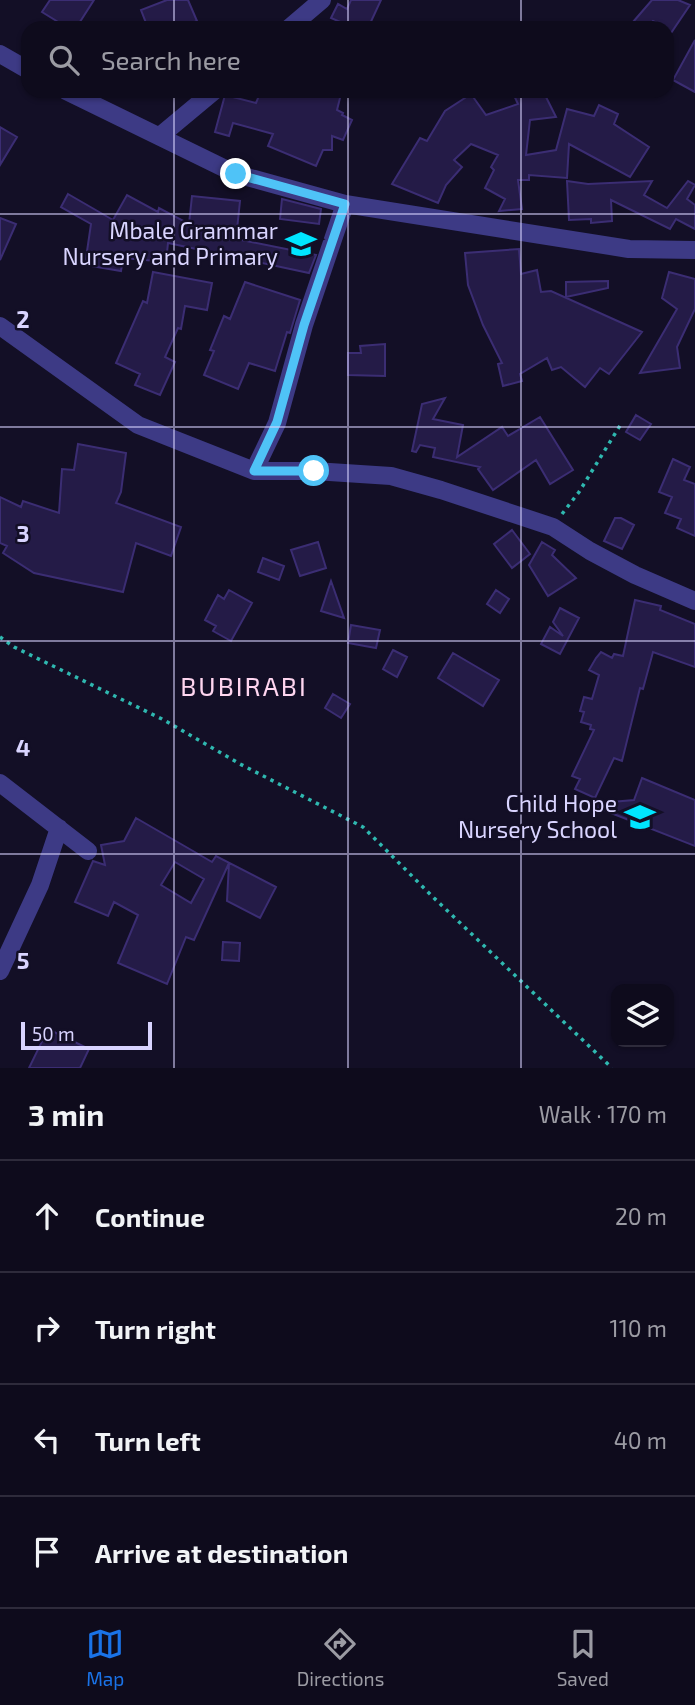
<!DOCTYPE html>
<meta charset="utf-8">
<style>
:root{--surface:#0e0b1c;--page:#1c1929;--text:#f1f3f6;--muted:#9b9ba3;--line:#2e2b3b;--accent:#1a73e8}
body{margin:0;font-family:"Exo 2",sans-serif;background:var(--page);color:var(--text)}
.controls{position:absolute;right:21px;bottom:21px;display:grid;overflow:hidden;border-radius:14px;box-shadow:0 2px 5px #0004}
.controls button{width:63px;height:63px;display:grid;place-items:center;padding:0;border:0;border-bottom:2px solid var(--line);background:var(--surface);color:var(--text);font:35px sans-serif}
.scale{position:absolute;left:21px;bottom:18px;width:131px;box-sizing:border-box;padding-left:7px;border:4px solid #d9d4ff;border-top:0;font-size:19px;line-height:24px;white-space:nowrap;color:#d9d4ff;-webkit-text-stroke:5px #130f26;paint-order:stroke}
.stop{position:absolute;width:21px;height:21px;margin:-16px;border:5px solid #4fc3f7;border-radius:50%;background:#fff}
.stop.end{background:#4fc3f7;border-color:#fff;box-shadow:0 2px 7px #0008}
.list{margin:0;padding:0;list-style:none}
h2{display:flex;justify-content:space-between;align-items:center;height:91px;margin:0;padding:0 28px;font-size:30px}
h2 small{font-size:23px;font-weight:400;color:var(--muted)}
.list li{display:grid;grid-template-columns:46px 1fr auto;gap:21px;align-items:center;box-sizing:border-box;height:112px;padding:0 28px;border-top:2px solid var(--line)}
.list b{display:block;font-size:26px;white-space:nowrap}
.list em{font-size:23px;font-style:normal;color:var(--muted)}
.icon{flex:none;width:38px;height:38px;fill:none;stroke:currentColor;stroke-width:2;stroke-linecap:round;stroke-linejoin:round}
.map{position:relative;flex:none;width:695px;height:1068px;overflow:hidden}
.search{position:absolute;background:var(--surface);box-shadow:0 2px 5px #0004;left:21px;right:21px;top:21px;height:77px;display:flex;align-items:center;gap:18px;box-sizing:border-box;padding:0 24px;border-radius:21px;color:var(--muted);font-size:26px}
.sheet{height:539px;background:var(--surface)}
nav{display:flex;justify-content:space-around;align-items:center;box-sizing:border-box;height:98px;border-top:2px solid var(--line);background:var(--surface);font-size:19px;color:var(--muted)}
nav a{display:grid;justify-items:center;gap:4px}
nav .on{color:var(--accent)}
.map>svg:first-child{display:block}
.building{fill:#241b47;stroke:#3b2d73;stroke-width:2;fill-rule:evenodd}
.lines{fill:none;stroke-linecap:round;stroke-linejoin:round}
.path{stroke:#2fb8b0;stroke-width:3.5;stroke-dasharray:3.5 5;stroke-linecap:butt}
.street{stroke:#3d3a85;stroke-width:18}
.route{stroke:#4fc3f7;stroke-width:9}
.grid{fill:none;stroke:#d9d4ff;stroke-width:2;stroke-opacity:0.55}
.labels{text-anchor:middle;stroke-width:5;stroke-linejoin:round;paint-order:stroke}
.poi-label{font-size:23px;fill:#d9d4ff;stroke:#130f26;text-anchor:end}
.quarter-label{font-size:26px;letter-spacing:2px;fill:#ffd6f0;stroke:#130f26}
.grid-label{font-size:23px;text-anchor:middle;font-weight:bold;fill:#d9d4ff;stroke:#130f26;stroke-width:5;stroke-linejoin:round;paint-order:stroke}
</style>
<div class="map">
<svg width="695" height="1068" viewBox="0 0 695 1068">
<rect width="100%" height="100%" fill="#130f26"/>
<!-- building -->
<path class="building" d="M 50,0 L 94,0 L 76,28 L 68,28 L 42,12 Z
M 167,0 L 188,0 L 197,21 L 179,28 L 148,28 L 141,10 Z
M 351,0 L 381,0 L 368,28 L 354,28 L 331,18 L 338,4 L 347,9 Z
M 652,0 L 678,0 L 690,5 L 671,33 L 667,28 L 653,21 L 646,28 L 640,28 L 633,22 Z
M 695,40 L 695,92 L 673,80 Z
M 261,91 L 330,91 L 341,94 L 337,110 L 343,113 L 342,115 L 352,120 L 343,140 L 332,136 L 332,150 L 323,150 L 316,166 L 268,146 L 273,134 L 233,123 L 229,136 L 215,132 L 225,95 L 256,103 Z
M 512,91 L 543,91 L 556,117 L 530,120 L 526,155 L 556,150 L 567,109 L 594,116 L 599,105 L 618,114 L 614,124 L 649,147 L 630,177 L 569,144 L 567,178 L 529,175 L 529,180 L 518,180 L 522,209 L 499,211 L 505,199 L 485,188 L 494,170 L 491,167 L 498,155 L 471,144 L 454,160 L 462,167 L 446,185 L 438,203 L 392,184 L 420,138 L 427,141 L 445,111 L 471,94 L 486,115 L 518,104 Z
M 0,127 L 17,137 L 0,165 Z
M 567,181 L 588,184 L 652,181 L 644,195 L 667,208 L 688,181 L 695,185 L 687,199 L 695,205 L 695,229 L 676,219 L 670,229 L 611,200 L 612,221 L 591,223 L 591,219 L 569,220 Z
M 68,194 L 113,220 L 127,195 L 158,212 L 159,208 L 189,224 L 192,196 L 240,201 L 236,239 L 316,255 L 309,273 L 168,243 L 166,262 L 123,258 L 121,271 L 85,265 L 91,224 L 61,207 Z
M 282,199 L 321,209 L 319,224 L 280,219 Z
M 0,218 L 16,224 L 0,260 Z
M 519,249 L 521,274 L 537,270 L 541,292 L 551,291 L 642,332 L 609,374 L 600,368 L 585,387 L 561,367 L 552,370 L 547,358 L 520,374 L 522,381 L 503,386 L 498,364 L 502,363 L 483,325 L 468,285 L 465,253 Z
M 153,272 L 212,283 L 207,310 L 185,306 L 181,329 L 178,328 L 165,357 L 175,362 L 160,395 L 135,385 L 140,374 L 116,363 L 143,301 L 147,303 Z
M 669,272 L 695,279 L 695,309 L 677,347 L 680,368 L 640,373 L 677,309 L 662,298 Z
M 608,281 L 608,288 L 566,297 L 566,282 Z
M 245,282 L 300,300 L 290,333 L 287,332 L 275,371 L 249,363 L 238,389 L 204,375 L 214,351 L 210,350 L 224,316 L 230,319 Z
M 385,344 L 385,376 L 348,375 L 348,353 L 361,353 L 360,346 Z
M 445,398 L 433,419 L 463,425 L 457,457 L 502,427 L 508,436 L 540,417 L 573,470 L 550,484 L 536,460 L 493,490 L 478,469 L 480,467 L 433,457 L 435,448 L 420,445 L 416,452 L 412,451 L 422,404 Z
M 636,415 L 651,424 L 640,440 L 626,432 Z
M 78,444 L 126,453 L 121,492 L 116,503 L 181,527 L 171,556 L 136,543 L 123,592 L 34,573 L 3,553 L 7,546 L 0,543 L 0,497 L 21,507 L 23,501 L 59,513 L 62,469 L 74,470 Z
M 673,459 L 690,467 L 684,480 L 695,484 L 695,536 L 677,528 L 681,519 L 665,513 L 672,497 L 659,492 Z
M 615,518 L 621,518 L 634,525 L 622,549 L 604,541 Z
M 512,530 L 530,554 L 512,568 L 494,544 Z
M 318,542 L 326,568 L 300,576 L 291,550 Z
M 542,542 L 555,550 L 552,555 L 576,578 L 548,596 L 529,565 Z
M 263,558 L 284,566 L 279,580 L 258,572 Z
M 331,581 L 344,618 L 321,611 Z
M 229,590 L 252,603 L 231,641 L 213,631 L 216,626 L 205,620 L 218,595 L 224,599 Z
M 496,590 L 509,599 L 500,613 L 487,604 Z
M 635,600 L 661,606 L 660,610 L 695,624 L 695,667 L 653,652 L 643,689 L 640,688 L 622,761 L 614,758 L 595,798 L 575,789 L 580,779 L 572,776 L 594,730 L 590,729 L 591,725 L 581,722 L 584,712 L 580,711 L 584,697 L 592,699 L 599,675 L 589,670 L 596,658 L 601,652 L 612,658 L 614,654 L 623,656 Z
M 560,608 L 579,618 L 560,654 L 541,644 L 550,627 L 563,636 L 553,622 Z
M 351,625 L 380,630 L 376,648 L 348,643 Z
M 393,650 L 407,657 L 397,677 L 383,669 Z
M 453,653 L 499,680 L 483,706 L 438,678 Z
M 333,694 L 350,704 L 341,718 L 325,708 Z
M 642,778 L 695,800 L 695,846 L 588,804 L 634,800 Z
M 136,818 L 212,862 L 216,856 L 276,887 L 260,918 L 227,901 L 229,863 L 194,940 L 186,937 L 167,984 L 118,963 L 138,915 L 114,902 L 108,916 L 75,902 L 93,861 L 105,865 L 101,845 L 124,841 ZM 175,862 L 204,879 L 191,903 L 161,885 Z
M 223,942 L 240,943 L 239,961 L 222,960 Z
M 48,1029 L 89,1049 L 80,1068 L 29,1068 Z"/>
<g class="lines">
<!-- path -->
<path class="path" d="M 562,514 L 579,492 L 621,424
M 0,637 L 14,647 L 162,719 L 240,764 L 363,827 L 434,898 L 612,1068"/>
<!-- street -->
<path class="street" d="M 289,28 L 322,0
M 0,54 L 28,70
M 66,91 L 236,174 L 345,204 L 629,249 L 695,250
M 160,136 L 214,91
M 0,326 L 138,425 L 254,471 L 277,423 L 304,325 L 345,204
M 254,471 L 314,471 L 391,476 L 441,490 L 553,527 L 590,551 L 635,575 L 695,601
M 0,783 L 88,851
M 0,971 L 40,885 L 59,828"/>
</g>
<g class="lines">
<!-- route -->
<path class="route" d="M 236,174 L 345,204 L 304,325 L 277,422 L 254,471 L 314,471"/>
</g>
<!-- grid -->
<path class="grid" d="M 174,0 L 174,28M 348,0 L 348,28M 521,0 L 521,28M 174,91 L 174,1068M 348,91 L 348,1068M 521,91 L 521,1068M 0,214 L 695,214M 0,427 L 695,427M 0,641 L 695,641M 0,854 L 695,854"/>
<!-- icons -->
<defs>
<g id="school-bare" transform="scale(2.415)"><path d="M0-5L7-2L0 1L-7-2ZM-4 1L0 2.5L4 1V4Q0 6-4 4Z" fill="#00e5ff" stroke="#130f26" stroke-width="2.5" paint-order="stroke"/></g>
</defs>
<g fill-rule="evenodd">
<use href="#school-bare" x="301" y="244"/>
<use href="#school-bare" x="640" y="817"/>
</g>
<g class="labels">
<!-- poi labels -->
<g class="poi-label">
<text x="278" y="239">Mbale Grammar<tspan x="278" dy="26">Nursery and Primary</tspan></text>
<text x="617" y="812">Child Hope<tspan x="617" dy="26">Nursery School</tspan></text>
</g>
<!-- quarter labels -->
<g class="quarter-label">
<text x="244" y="696">BUBIRABI</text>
</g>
</g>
<g class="grid-label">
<text x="23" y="328">2</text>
<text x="23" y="542">3</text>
<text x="23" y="756">4</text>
<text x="23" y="969">5</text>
</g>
</svg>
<div class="controls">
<button><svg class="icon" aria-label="layers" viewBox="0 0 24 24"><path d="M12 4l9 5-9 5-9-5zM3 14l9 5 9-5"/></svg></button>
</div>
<div class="scale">50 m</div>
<div class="stop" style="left:314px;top:471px"></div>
<div class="stop end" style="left:236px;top:174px"></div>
<div class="search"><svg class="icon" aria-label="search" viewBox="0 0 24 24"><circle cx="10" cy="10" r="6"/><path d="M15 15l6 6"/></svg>Search here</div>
</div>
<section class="sheet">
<h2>3 min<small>Walk · 170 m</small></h2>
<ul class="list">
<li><svg class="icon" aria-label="ahead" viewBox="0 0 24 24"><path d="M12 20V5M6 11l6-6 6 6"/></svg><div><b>Continue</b></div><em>20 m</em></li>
<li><svg class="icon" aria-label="right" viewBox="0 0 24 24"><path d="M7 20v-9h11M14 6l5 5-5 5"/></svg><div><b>Turn right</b></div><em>110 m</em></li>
<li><svg class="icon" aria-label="left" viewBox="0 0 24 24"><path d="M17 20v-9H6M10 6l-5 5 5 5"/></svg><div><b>Turn left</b></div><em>40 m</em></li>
<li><svg class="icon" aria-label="arrive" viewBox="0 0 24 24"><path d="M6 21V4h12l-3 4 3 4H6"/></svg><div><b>Arrive at destination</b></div></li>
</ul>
</section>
<nav>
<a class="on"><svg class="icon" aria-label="map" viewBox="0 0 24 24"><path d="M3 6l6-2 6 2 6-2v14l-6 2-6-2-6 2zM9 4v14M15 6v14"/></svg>Map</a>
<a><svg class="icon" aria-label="directions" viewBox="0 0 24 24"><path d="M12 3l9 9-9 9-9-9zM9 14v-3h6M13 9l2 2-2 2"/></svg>Directions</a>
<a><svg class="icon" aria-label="saved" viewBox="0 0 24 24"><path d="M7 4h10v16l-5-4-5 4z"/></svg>Saved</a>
</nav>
